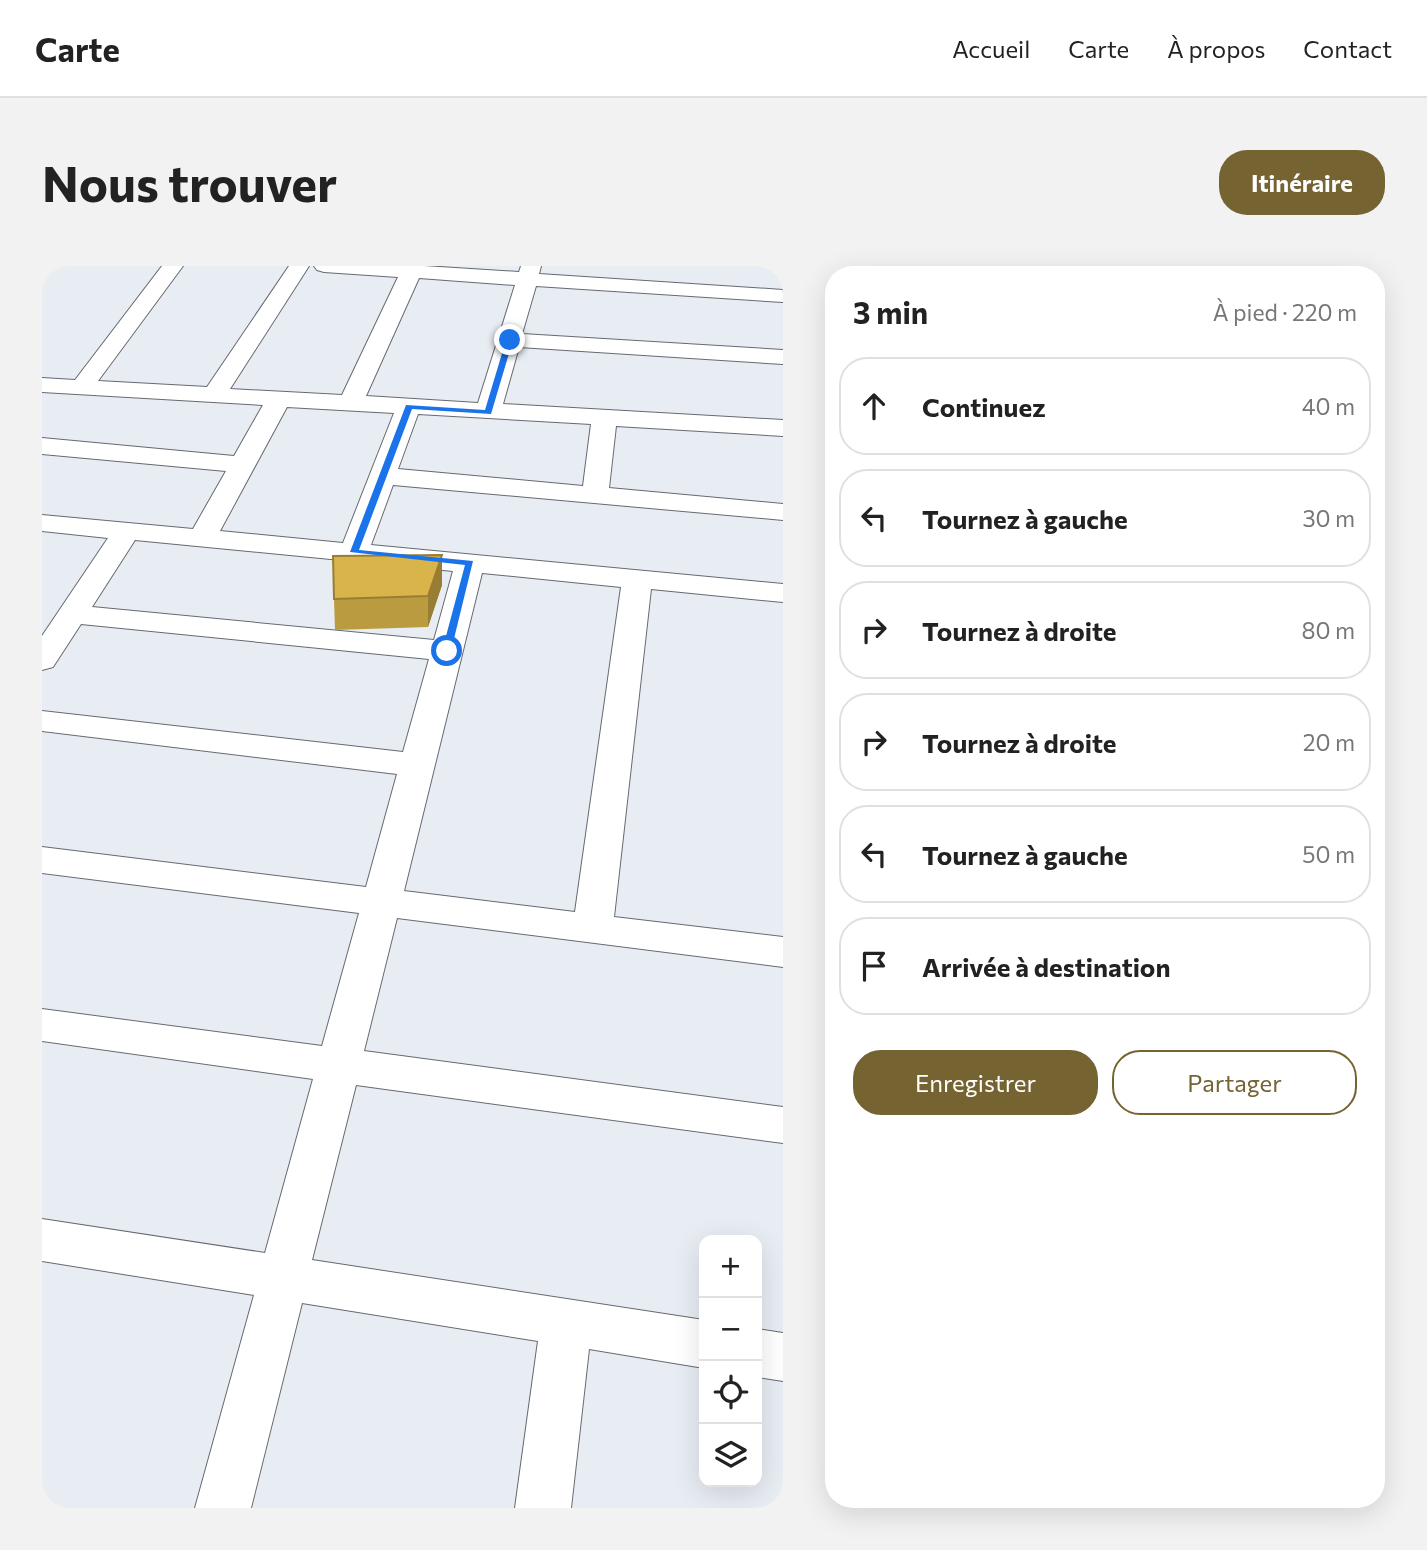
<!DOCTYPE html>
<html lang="fr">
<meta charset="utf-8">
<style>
:root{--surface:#fff;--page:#f2f2f2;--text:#222;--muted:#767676;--line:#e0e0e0;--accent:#756332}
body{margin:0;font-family:Commissioner,sans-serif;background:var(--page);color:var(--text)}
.controls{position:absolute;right:21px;bottom:21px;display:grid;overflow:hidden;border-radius:14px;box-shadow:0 7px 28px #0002}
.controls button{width:63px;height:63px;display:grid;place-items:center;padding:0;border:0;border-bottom:2px solid var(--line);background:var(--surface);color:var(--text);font:35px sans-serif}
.stop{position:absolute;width:21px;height:21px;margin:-16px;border:5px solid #1a73e8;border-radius:50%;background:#fff}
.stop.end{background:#1a73e8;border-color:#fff;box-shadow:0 2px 7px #0008}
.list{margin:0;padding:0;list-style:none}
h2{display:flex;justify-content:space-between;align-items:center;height:91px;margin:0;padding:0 28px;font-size:30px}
h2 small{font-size:23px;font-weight:400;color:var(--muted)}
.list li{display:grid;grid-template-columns:46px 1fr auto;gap:21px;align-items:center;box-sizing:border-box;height:98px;margin:0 14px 14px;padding:0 14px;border:2px solid var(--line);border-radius:28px}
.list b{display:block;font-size:26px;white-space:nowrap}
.list em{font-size:23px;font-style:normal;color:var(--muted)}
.actions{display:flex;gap:14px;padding:21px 28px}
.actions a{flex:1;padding:16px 0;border:2px solid var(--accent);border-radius:28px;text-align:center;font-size:24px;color:var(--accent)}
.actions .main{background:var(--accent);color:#fff}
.icon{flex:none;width:38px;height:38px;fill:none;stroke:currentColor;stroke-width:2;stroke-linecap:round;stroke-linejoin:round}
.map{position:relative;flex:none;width:741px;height:1242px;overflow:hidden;border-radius:28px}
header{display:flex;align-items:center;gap:42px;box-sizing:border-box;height:98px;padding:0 35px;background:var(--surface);border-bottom:2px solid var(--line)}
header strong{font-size:33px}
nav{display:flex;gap:38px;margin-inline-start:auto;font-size:24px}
.intro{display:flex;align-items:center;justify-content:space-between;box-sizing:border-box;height:168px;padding:0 42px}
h1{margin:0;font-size:49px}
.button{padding:18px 32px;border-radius:28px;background:var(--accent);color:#fff;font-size:24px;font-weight:700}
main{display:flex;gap:42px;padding:0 42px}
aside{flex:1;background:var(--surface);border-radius:28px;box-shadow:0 7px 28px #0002}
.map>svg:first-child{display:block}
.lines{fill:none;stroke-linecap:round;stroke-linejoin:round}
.minor-casing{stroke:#666a70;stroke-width:2}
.minor{fill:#fff;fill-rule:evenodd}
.wall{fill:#bb9b40}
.shaded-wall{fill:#987e34}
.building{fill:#d9b44b;stroke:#987e34;stroke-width:2}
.route{fill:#1a73e8}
</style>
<header>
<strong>Carte</strong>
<nav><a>Accueil</a><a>Carte</a><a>À propos</a><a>Contact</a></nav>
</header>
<div class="intro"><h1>Nous trouver</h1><a class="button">Itinéraire</a></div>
<main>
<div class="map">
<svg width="741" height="1242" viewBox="0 0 741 1242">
<rect width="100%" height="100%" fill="#e8ecf3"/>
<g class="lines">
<!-- minor casing -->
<g class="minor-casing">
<path id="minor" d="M 0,0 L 11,0 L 7,5 L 0,7 Z
M 120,0 L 141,0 L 56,115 L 165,121 L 247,0 L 267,0 L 188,123 L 300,129 L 356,11 L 282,6 L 275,4 L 272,0 L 382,0 L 477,6 L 479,0 L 499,0 L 497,8 L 741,24 L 741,36 L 494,20 L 480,68 L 741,84 L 741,98 L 477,81 L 461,138 L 741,154 L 741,170 L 574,160 L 567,222 L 741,238 L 741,254 L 351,219 L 329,279 L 741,318 L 741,336 L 609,323 L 572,651 L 741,671 L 741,701 L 355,652 L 322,785 L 741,841 L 741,877 L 314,819 L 270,994 L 662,1054 L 662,1102 L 547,1083 L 529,1242 L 473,1242 L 496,1075 L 260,1037 L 209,1242 L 153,1242 L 212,1029 L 0,995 L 0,953 L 223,987 L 271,813 L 0,775 L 0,743 L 280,780 L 317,647 L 0,607 L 0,581 L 324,621 L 355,508 L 0,465 L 0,445 L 361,486 L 387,393 L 39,358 L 11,401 L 0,404 L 0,370 L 66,272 L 0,265 L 0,249 L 151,263 L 184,205 L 0,188 L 0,172 L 192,190 L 221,139 L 0,126 L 0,112 L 33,114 ZM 377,12 L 473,19 L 436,137 L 324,130 ZM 245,141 L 352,147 L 301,277 L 178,265 ZM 376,148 L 549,158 L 541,220 L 356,203 ZM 93,274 L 411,305 L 392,374 L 50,341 ZM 440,307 L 579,321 L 533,646 L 362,625 Z
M 715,1063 L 741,1067 L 741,1115 L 715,1111 Z"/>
</g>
<!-- minor -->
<use href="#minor" class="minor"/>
</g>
<!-- wall -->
<path class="wall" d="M 400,289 L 400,319 L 386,361 L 293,364 L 292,333 Z"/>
<!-- shaded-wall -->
<path class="shaded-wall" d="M 400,289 L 400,319 L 386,361 L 386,330 Z"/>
<!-- building -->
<path class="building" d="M 400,289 L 386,330 L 292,333 L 291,290 Z"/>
<!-- route -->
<path class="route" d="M 468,72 L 471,74 L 449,148 L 370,143 L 317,284 L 431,295 L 409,385 L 405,388 L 400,385 L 423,299 L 308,286 L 364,139 L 443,144 L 464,74 Z"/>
</svg>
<div class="controls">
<button>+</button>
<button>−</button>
<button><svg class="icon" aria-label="locate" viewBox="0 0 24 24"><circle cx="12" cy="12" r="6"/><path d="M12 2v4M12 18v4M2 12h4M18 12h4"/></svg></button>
<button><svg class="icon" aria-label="layers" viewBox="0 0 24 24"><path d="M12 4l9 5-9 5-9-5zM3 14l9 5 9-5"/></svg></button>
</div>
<div class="stop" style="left:405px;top:385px"></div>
<div class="stop end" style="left:468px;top:74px"></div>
</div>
<aside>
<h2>3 min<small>À pied · 220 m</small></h2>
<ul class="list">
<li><svg class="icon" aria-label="ahead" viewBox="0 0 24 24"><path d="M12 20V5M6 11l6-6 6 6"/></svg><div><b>Continuez</b></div><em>40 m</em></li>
<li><svg class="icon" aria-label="left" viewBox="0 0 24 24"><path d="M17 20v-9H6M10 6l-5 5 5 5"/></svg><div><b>Tournez à gauche</b></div><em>30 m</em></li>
<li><svg class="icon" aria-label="right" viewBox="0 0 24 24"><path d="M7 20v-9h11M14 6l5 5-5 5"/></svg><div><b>Tournez à droite</b></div><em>80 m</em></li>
<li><svg class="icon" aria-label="right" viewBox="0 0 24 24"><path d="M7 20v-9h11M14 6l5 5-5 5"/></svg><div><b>Tournez à droite</b></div><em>20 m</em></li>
<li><svg class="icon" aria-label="left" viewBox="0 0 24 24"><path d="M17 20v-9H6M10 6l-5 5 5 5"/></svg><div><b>Tournez à gauche</b></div><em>50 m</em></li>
<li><svg class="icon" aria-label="arrive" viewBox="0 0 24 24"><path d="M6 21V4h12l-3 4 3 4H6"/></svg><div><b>Arrivée à destination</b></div></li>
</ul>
<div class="actions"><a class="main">Enregistrer</a><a>Partager</a></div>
</aside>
</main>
